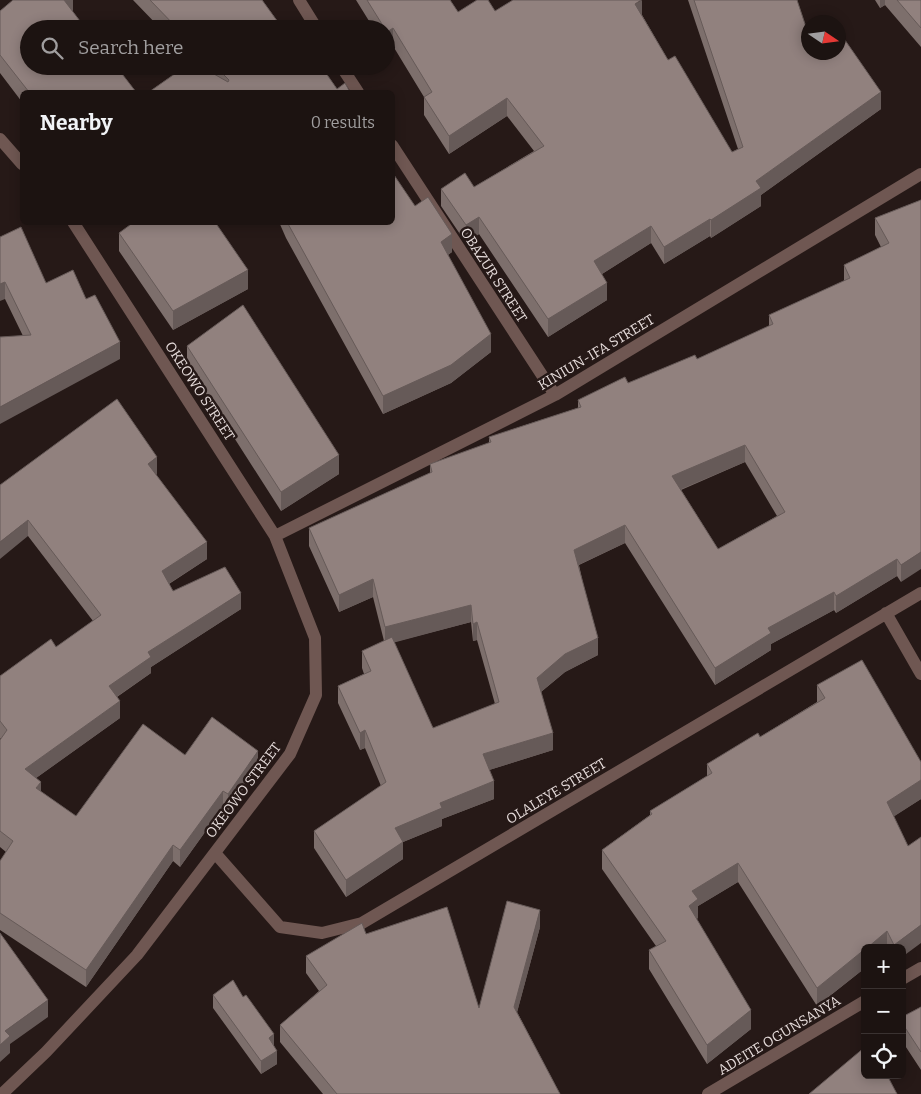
<!DOCTYPE html>
<meta charset="utf-8">
<style>
:root{--surface:#1c1311;--page:#29201f;--text:#f1f3f6;--muted:#a09e9f;--line:#3a3231}
body{margin:0;font-family:Bitter,serif;background:var(--page);color:var(--text)}
.controls{position:absolute;right:15px;bottom:15px;display:grid;overflow:hidden;border-radius:8px;box-shadow:0 2px 12px #0003}
.controls button{width:45px;height:45px;display:grid;place-items:center;padding:0;border:0;border-bottom:1px solid var(--line);background:var(--surface);color:var(--text);font:25px sans-serif}
.compass{position:absolute;left:801px;top:15px;width:45px;height:45px;border-radius:50%;background:var(--surface);box-shadow:0 2px 12px #0003;rotate:103deg}
.list{margin:0;padding:0;list-style:none}
h2{display:flex;justify-content:space-between;align-items:center;height:65px;margin:0;padding:0 20px;font-size:21px}
h2 small{font-size:16px;font-weight:400;color:var(--muted)}
.icon{flex:none;width:28px;height:28px;fill:none;stroke:currentColor;stroke-width:2;stroke-linecap:round;stroke-linejoin:round}
.map{position:relative;flex:none;width:921px;height:1094px;overflow:hidden}
.search{position:absolute;background:var(--surface);box-shadow:0 2px 12px #0003;left:20px;top:20px;width:375px;height:55px;display:flex;align-items:center;gap:12px;box-sizing:border-box;padding:0 18px;border-radius:28px;color:var(--muted);font-size:19px}
.panel{position:absolute;background:var(--surface);box-shadow:0 2px 12px #0003;left:20px;top:90px;width:375px;height:135px;border-radius:8px}
.map>svg:first-child{display:block}
.lines{fill:none;stroke-linecap:round;stroke-linejoin:round}
.minor{stroke:#6f5752;stroke-width:12}
.wall{fill:#7d6f6c;fill-rule:evenodd}
.shaded-wall{fill:#665a58}
.building{fill:#91817e;stroke:#665a58;fill-rule:evenodd}
.labels{text-anchor:middle;stroke-width:5;stroke-linejoin:round;paint-order:stroke}
.street-label{font-size:14px;fill:#e6dcdb;stroke:#261917}
</style>
<div class="map">
<svg width="921" height="1094" viewBox="0 0 921 1094">
<rect width="100%" height="100%" fill="#261917"/>
<g class="lines">
<!-- minor -->
<path class="minor" d="M 299,0 L 317,29
M 341,66 L 358,92
M 0,139 L 22,164
M 392,145 L 555,395
M 275,536 L 555,395 L 921,174
M 886,613 L 921,674
M 215,853 L 280,927 L 322,933 L 362,923 L 921,593
M 902,979 L 921,968
M 2,1094 L 46,1052 L 137,955 L 290,754 L 316,695 L 315,638 L 275,536 L 73,222
M 708,1094 L 865,1001"/>
</g>
<!-- wall -->
<path class="wall" d="M 73,0 L 73,10 L 72,11 L 136,92 L 22,92 L 22,102 L 0,73 L 0,11 Z
M 133,0 L 262,0 L 283,29 L 161,29 Z
M 356,0 L 450,0 L 458,12 L 495,11 L 642,15 L 668,60 L 732,152 L 738,149 L 688,0 L 797,0 L 808,52 L 881,109 L 761,195 L 761,206 L 711,238 L 710,236 L 664,264 L 651,243 L 602,274 L 607,300 L 548,337 L 479,234 L 466,243 L 441,206 L 441,189 L 474,187 L 534,151 L 507,116 L 449,154 L 424,115 L 424,97 L 393,46 L 387,49 L 386,48 L 386,29 L 374,29 Z
M 875,0 L 921,0 L 921,47 L 885,5 L 880,8 Z
M 186,66 L 321,66 L 337,89 L 149,92 Z
M 921,200 L 901,582 L 897,576 L 836,613 L 834,610 L 771,644 L 771,650 L 715,685 L 625,543 L 579,565 L 598,655 L 565,672 L 541,692 L 553,750 L 489,770 L 494,799 L 442,819 L 442,826 L 403,842 L 403,859 L 346,897 L 314,848 L 314,831 L 381,786 L 365,748 L 360,750 L 338,703 L 338,686 L 364,674 L 362,668 L 362,651 L 384,641 L 373,597 L 339,612 L 309,546 L 309,528 L 430,473 L 430,464 L 489,443 L 489,437 L 578,408 L 578,400 L 697,359 L 769,326 L 769,315 L 844,281 L 844,265 L 881,247 L 875,235 L 875,218 ZM 745,462 L 777,516 L 718,549 L 681,490 ZM 471,622 L 473,641 L 477,640 L 495,704 L 433,728 L 394,642 Z
M 415,206 L 452,252 L 448,255 L 491,352 L 451,383 L 383,414 L 286,238 L 279,222 L 392,222 Z
M 119,233 L 248,289 L 173,330 L 119,251 Z
M 0,237 L 46,283 L 86,299 L 120,359 L 23,336 L 5,299 Z
M 187,346 L 339,474 L 281,511 L 187,364 Z
M 156,474 L 207,559 L 169,584 L 173,591 L 241,609 L 151,667 L 151,673 L 117,697 L 120,718 L 36,778 L 41,792 L 76,816 L 185,755 L 258,767 L 228,811 L 223,807 L 180,867 L 173,861 L 86,987 L 0,930 L 0,861 L 6,852 L 0,847 L 0,740 L 1,739 L 0,738 L 0,676 L 56,647 L 93,621 L 28,536 L 0,485 L 157,474 Z
M 817,685 L 921,762 L 921,799 L 894,816 L 902,948 L 865,948 L 865,968 L 817,1006 L 738,882 L 698,906 L 698,918 L 696,919 L 751,1029 L 707,1064 L 649,969 L 649,950 L 656,946 L 602,869 L 602,850 L 650,815 L 650,811 L 707,776 L 707,764 L 760,737 L 817,702 Z
M 540,927 L 517,1012 L 560,1094 L 323,1094 L 280,1042 L 280,1025 L 319,991 L 306,973 L 306,956 L 366,934 L 479,1008 Z
M 213,995 L 274,1046 L 277,1064 L 261,1074 L 213,1008 Z
M 921,1007 L 921,1070 L 902,1041 L 902,1017 Z"/>
<!-- shaded-wall -->
<path class="shaded-wall" d="M 64,0 L 73,0 L 73,10 L 64,18 Z
M 642,0 L 642,17 L 635,4 Z
M 880,0 L 885,0 L 885,5 L 880,8 Z
M 393,28 L 393,46 L 387,49 L 387,32 Z
M 881,92 L 881,109 L 761,195 L 761,206 L 711,238 L 711,220 L 756,181 Z
M 507,98 L 507,116 L 449,154 L 449,136 Z
M 479,217 L 479,234 L 466,243 L 466,225 Z
M 710,219 L 710,236 L 664,264 L 664,247 Z
M 651,226 L 651,243 L 594,279 L 594,261 Z
M 452,234 L 452,252 L 441,259 L 441,242 Z
M 248,270 L 248,289 L 173,330 L 173,311 Z
M 5,282 L 5,299 L 0,301 L 0,284 Z
M 607,283 L 607,300 L 548,337 L 548,319 Z
M 491,334 L 491,352 L 451,383 L 383,414 L 383,396 Z
M 120,342 L 120,359 L 0,424 L 0,407 Z
M 745,445 L 745,462 L 672,493 L 672,476 Z
M 339,455 L 339,474 L 281,511 L 281,492 Z
M 157,457 L 157,474 L 148,480 L 148,464 Z
M 28,520 L 28,536 L 0,559 L 0,542 Z
M 625,525 L 625,543 L 574,567 L 574,550 Z
M 207,542 L 207,559 L 162,588 L 162,571 Z
M 921,552 L 921,569 L 901,582 L 901,565 Z
M 897,559 L 897,576 L 836,613 L 836,596 Z
M 373,579 L 373,597 L 339,612 L 339,595 Z
M 834,592 L 834,610 L 771,644 L 771,650 L 715,685 L 715,668 L 768,628 Z
M 241,593 L 241,609 L 151,667 L 151,673 L 109,702 L 109,686 L 148,652 Z
M 471,605 L 471,622 L 385,645 L 385,627 Z
M 477,622 L 477,640 L 473,641 L 473,624 Z
M 598,638 L 598,655 L 565,672 L 537,695 L 537,678 L 565,654 Z
M 120,701 L 120,718 L 25,786 L 25,769 Z
M 365,730 L 365,748 L 360,750 L 360,733 Z
M 553,733 L 553,750 L 483,772 L 483,754 Z
M 258,751 L 258,767 L 228,811 L 228,794 Z
M 921,780 L 921,799 L 887,821 L 887,802 Z
M 494,781 L 494,799 L 442,819 L 442,826 L 403,842 L 403,859 L 346,897 L 346,880 L 395,828 L 440,803 Z
M 41,782 L 41,798 L 36,788 Z
M 223,791 L 223,807 L 180,867 L 180,850 Z
M 173,845 L 173,861 L 86,987 L 86,970 Z
M 738,863 L 738,882 L 698,906 L 698,918 L 689,925 L 689,906 L 692,891 Z
M 540,910 L 540,927 L 514,1024 L 514,1007 Z
M 921,925 L 921,943 L 902,957 L 902,948 L 894,948 L 894,945 Z
M 887,931 L 887,948 L 867,948 Z
M 865,949 L 865,968 L 817,1006 L 817,988 Z
M 48,1000 L 48,1017 L 10,1044 L 10,1053 L 0,1062 L 0,1045 L 5,1031 Z
M 751,1010 L 751,1029 L 707,1064 L 707,1045 Z
M 274,1034 L 274,1047 L 269,1038 Z
M 277,1051 L 277,1064 L 261,1074 L 261,1061 Z"/>
<!-- building -->
<path class="building" d="M 13,0 L 64,0 L 86,29 L 29,29 L 29,66 L 116,66 L 136,92 L 29,92 L 0,55 L 0,11 Z
M 150,0 L 262,0 L 283,29 L 178,29 Z
M 367,0 L 450,0 L 458,12 L 477,0 L 488,0 L 495,11 L 513,0 L 641,0 L 635,4 L 668,60 L 675,56 L 732,152 L 743,147 L 694,0 L 797,0 L 808,33 L 808,52 L 838,52 L 838,30 L 881,92 L 756,181 L 761,188 L 711,220 L 710,219 L 664,247 L 651,226 L 594,261 L 607,283 L 548,319 L 479,217 L 466,225 L 441,189 L 465,173 L 474,187 L 544,146 L 507,98 L 449,136 L 424,97 L 432,92 L 393,28 L 387,32 L 386,29 L 385,29 Z
M 897,0 L 921,0 L 921,28 Z
M 186,66 L 200,66 L 228,82 L 229,80 L 215,66 L 321,66 L 337,89 L 345,83 L 350,92 L 149,92 Z
M 392,172 L 415,206 L 428,197 L 452,234 L 441,242 L 491,334 L 451,365 L 383,396 L 287,222 L 392,222 Z
M 921,200 L 921,552 L 901,565 L 897,559 L 836,596 L 834,592 L 768,628 L 771,633 L 715,668 L 625,525 L 574,550 L 598,638 L 565,654 L 537,678 L 553,733 L 483,754 L 494,781 L 440,803 L 442,808 L 395,828 L 403,842 L 346,880 L 314,831 L 386,782 L 365,730 L 360,733 L 338,686 L 371,671 L 362,651 L 392,637 L 433,728 L 499,702 L 477,622 L 473,624 L 471,605 L 385,627 L 373,579 L 339,595 L 309,528 L 432,472 L 430,464 L 491,442 L 489,437 L 581,407 L 578,400 L 625,377 L 628,383 L 695,355 L 697,359 L 773,324 L 769,315 L 850,278 L 844,265 L 889,243 L 875,218 ZM 745,445 L 785,512 L 718,549 L 672,476 Z
M 134,222 L 215,222 L 248,270 L 173,311 L 119,233 Z
M 21,227 L 46,283 L 73,270 L 86,299 L 95,295 L 120,342 L 0,407 L 0,337 L 31,335 L 5,282 L 0,284 L 0,237 Z
M 243,305 L 339,455 L 281,492 L 187,346 Z
M 117,399 L 157,457 L 148,464 L 207,542 L 162,571 L 173,591 L 225,567 L 241,593 L 148,652 L 151,657 L 109,686 L 120,701 L 25,769 L 41,782 L 36,788 L 76,816 L 143,724 L 185,755 L 212,717 L 258,751 L 228,794 L 223,791 L 180,850 L 173,845 L 86,970 L 0,913 L 0,861 L 13,841 L 0,831 L 0,740 L 7,730 L 0,721 L 0,676 L 51,639 L 56,647 L 101,615 L 28,520 L 0,542 L 0,485 Z
M 862,660 L 921,762 L 921,780 L 887,802 L 908,846 L 921,837 L 921,925 L 894,945 L 887,931 L 867,948 L 865,948 L 865,949 L 817,988 L 738,863 L 692,891 L 698,899 L 689,906 L 751,1010 L 707,1045 L 649,950 L 666,941 L 602,850 L 652,814 L 650,811 L 712,773 L 707,764 L 758,733 L 760,737 L 825,698 L 817,685 Z
M 507,901 L 540,910 L 514,1007 L 560,1094 L 337,1094 L 280,1025 L 327,985 L 306,956 L 362,923 L 366,934 L 447,907 L 479,1008 Z
M 0,933 L 48,1000 L 5,1031 L 10,1036 L 0,1045 Z
M 233,980 L 243,997 L 246,995 L 274,1034 L 269,1038 L 277,1051 L 261,1061 L 213,995 Z
M 921,1007 L 921,1052 L 902,1023 L 902,1017 Z
M 865,1047 L 865,1075 L 887,1075 L 897,1094 L 809,1094 Z"/>
<g class="labels">
<!-- street labels -->
<g class="street-label">
<text transform="translate(494 275) rotate(57)" y="5">OBAZUR STREET</text>
<text transform="translate(596 352) rotate(-31)" y="5">KINIUN-IFA STREET</text>
<text transform="translate(200 391) rotate(57)" y="5">OKEOWO STREET</text>
<text transform="translate(243 790) rotate(-53)" y="5">OKEOWO STREET</text>
<text transform="translate(556 791) rotate(-31)" y="5">OLALEYE STREET</text>
<text transform="translate(779 1035) rotate(-31)" y="5">ADEITE OGUNSANYA</text>
</g>
</g>
</svg>
<div class="controls">
<button>+</button>
<button>−</button>
<button><svg class="icon" aria-label="locate" viewBox="0 0 24 24"><circle cx="12" cy="12" r="6"/><path d="M12 2v4M12 18v4M2 12h4M18 12h4"/></svg></button>
</div>
<svg class="compass" viewBox="-18 -18 36 36"><path d="M0-13l5 13h-10z" fill="#e53935"/><path d="M0 13l5-13h-10z" fill="#a09e9f"/></svg>
<div class="search"><svg class="icon" aria-label="search" viewBox="0 0 24 24"><circle cx="10" cy="10" r="6"/><path d="M15 15l6 6"/></svg>Search here</div>
<section class="panel">
<h2>Nearby<small>0 results</small></h2>
<ul class="list">
</ul>
</section>
</div>
